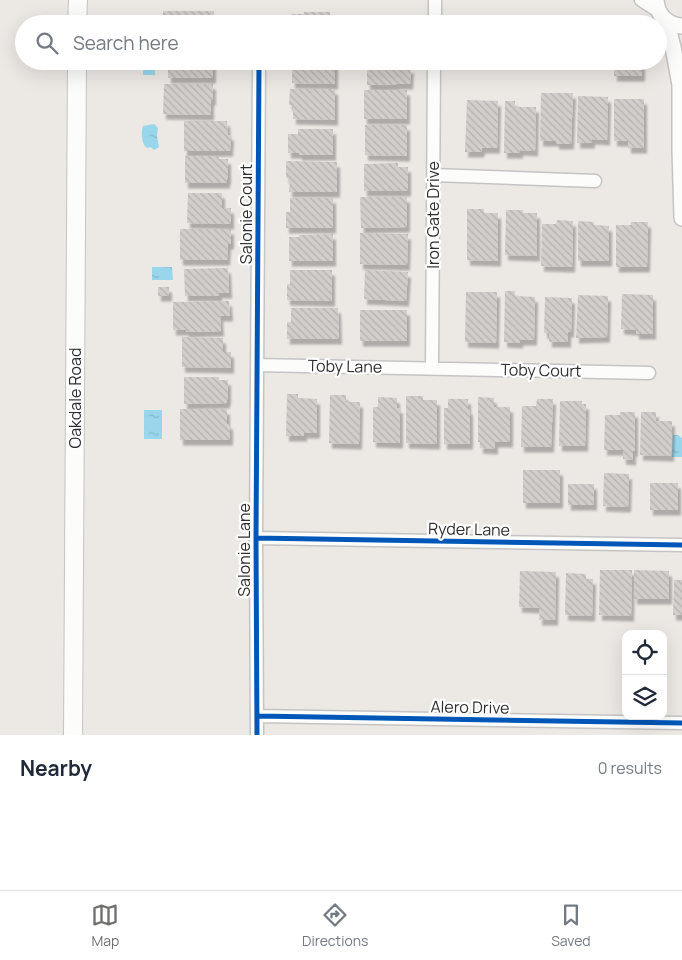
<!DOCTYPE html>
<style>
:root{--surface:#fff;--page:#f2f2f3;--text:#1f2937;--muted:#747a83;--line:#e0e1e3;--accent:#706f6e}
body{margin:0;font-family:Manrope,sans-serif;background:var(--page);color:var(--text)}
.controls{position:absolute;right:15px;bottom:15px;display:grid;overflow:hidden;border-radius:10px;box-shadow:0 5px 20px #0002}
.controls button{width:45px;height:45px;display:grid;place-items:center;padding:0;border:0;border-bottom:1px solid var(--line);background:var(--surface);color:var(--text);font:25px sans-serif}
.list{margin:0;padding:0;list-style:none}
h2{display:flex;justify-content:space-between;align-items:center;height:65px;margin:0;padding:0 20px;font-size:21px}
h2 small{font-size:16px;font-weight:400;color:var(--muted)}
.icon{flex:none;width:28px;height:28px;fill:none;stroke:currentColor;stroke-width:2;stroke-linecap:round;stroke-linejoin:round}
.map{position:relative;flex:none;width:682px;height:735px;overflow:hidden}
.search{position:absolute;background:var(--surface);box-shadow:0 5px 20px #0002;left:15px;right:15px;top:15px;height:55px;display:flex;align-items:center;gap:12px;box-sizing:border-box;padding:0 18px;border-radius:28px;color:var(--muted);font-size:19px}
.sheet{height:155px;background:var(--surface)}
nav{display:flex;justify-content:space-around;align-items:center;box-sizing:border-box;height:70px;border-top:1px solid var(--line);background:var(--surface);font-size:14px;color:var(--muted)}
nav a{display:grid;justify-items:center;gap:2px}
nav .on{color:var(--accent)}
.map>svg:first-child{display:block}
.water{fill:url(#water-ripples)}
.building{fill:url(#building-back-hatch);filter:url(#shadow)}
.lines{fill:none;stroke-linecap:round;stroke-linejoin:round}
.minor-casing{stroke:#c5c4c5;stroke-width:15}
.tertiary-casing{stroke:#c5c4c5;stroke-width:18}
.secondary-casing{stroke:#c5c4c5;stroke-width:20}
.minor{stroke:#fcfcfb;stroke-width:12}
.tertiary{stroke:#fcfcfb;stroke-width:15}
.secondary{stroke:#fcfcfb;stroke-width:18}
.cycleway-casing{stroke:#fff;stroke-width:8}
.cycleway{stroke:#0057b8;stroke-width:5}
.labels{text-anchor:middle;stroke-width:4.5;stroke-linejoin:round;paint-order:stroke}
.street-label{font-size:16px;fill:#2e2e2e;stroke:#fff}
</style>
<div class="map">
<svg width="682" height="735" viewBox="0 0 682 735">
<defs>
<pattern id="water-ripples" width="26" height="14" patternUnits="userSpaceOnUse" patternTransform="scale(1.25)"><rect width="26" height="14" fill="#99d6ec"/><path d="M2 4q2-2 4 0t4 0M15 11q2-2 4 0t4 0" fill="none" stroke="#84b8cb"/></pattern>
<pattern id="building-back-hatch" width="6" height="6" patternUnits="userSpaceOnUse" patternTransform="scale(1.25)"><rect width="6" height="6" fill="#d1cecb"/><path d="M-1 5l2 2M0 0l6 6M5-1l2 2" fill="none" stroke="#b4b1af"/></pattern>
<filter id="shadow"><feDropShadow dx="3" dy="5.5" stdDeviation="1" flood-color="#0004"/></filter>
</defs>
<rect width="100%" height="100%" fill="#ece8e4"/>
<!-- water -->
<path class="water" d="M 137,61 L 155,61 L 155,75 L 143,75 L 143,67 L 137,67 Z
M 154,124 L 158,128 L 157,136 L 159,147 L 154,150 L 151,147 L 147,148 C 141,143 141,133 143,126 Z
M 152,267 L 172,267 L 173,280 L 152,280 Z
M 144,410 L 162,410 L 162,439 L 144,439 Z
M 673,435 L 678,435 L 682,438 L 682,457 L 672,457 Z"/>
<!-- building -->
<path class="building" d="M 163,11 L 214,11 L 214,24 L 163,24 Z
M 304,12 L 330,12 L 330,15 L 338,15 L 338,24 L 292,24 L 292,14 L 304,14 Z
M 364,17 L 407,17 L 407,24 L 364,24 Z
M 557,18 L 574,18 L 574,24 L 557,24 Z
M 484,20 L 502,20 L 501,24 L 484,24 Z
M 520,20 L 538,21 L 538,24 L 520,24 Z
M 168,61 L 213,62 L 213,78 L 168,78 Z
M 300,61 L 335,61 L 335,84 L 292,83 L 292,68 L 300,68 Z
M 367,61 L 402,61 L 401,68 L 411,68 L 410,84 L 396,84 L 396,85 L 367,85 Z
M 614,61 L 642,61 L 642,76 L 614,76 Z
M 164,84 L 213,84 L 213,100 L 211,100 L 211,115 L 163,114 Z
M 290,89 L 335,89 L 335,120 L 293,119 L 293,105 L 289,105 Z
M 364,90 L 407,90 L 407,119 L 364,119 Z
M 541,93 L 573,93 L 571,144 L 556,144 L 556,141 L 540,141 Z
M 578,96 L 608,97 L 607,140 L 592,139 L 592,143 L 577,143 Z
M 614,99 L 644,99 L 644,148 L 628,148 L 628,141 L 614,141 Z
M 467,100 L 498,101 L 497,148 L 482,148 L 481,152 L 465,152 Z
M 505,101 L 515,101 L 515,107 L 536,107 L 535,151 L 520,150 L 520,153 L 504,153 Z
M 184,121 L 227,121 L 228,135 L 231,135 L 230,151 L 184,151 Z
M 365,125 L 407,125 L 407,156 L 365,155 Z
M 298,129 L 333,129 L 333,155 L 299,155 L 299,153 L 288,153 L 288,134 L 298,134 Z
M 185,156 L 219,156 L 219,159 L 228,159 L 228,179 L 227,179 L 227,183 L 185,183 Z
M 286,161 L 337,162 L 337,192 L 289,192 L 290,178 L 286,178 Z
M 398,163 L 398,167 L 408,167 L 408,191 L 364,191 L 364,164 Z
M 188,193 L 222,193 L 222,208 L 231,208 L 231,224 L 187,223 Z
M 360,197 L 407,197 L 407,227 L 361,228 Z
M 290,198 L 333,198 L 333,228 L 286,228 L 286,212 L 290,212 Z
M 467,209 L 484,209 L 484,213 L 498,213 L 498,261 L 467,260 Z
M 506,210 L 523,210 L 523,213 L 537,213 L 537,256 L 505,255 Z
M 557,220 L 573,221 L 572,267 L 541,266 L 542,224 L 556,224 Z
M 578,221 L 594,222 L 594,225 L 609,226 L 609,261 L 578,261 Z
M 631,222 L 648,222 L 647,267 L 616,267 L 616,225 L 631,225 Z
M 180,229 L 231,229 L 231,244 L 228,244 L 227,260 L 180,260 Z
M 360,233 L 408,234 L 407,265 L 360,264 Z
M 333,234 L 333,261 L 289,261 L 289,237 L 299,237 L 299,235 Z
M 228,268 L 229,293 L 219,293 L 219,296 L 185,296 L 184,269 Z
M 290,270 L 332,270 L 332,301 L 287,300 L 287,284 L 290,284 Z
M 365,270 L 408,272 L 406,301 L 364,299 Z
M 158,287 L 169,287 L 169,296 L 158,296 Z
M 505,291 L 515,291 L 515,296 L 535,297 L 534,340 L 520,340 L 520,343 L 504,342 Z
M 466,292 L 497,292 L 496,343 L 465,342 Z
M 622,294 L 653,295 L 653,334 L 636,334 L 636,330 L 621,329 Z
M 578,295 L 608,296 L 607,337 L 576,338 Z
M 545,297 L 572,298 L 571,332 L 568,332 L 568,342 L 549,342 L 549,333 L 544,333 Z
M 229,301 L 230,316 L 220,316 L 221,331 L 186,332 L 186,330 L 173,330 L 173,302 Z
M 291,308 L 338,308 L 339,339 L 287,339 L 287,322 L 291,322 Z
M 360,310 L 407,310 L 407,341 L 360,341 Z
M 182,337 L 223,338 L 223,352 L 231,352 L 231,368 L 182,367 Z
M 184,377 L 219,377 L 219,380 L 228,380 L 228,399 L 227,400 L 227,403 L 184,404 Z
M 287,394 L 298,394 L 298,398 L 317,399 L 317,433 L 304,433 L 304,436 L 286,436 Z
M 330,395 L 346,395 L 346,402 L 360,402 L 359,444 L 329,443 Z
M 406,396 L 423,396 L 423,400 L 437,400 L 437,444 L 406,443 Z
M 378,397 L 397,398 L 397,408 L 400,408 L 400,443 L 373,442 L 373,407 L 378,407 Z
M 478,397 L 494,398 L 494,407 L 510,407 L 510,442 L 495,442 L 495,449 L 480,448 L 480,442 L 478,442 Z
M 448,399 L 468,399 L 468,410 L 470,409 L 470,444 L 444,444 L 444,408 L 448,408 Z
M 537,399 L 553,399 L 551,447 L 521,447 L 522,406 L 536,406 Z
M 560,401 L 582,401 L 582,404 L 586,404 L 585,446 L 559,446 Z
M 180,409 L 227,409 L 227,424 L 230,424 L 230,440 L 180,440 Z
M 620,412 L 635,412 L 635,451 L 633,451 L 633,460 L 623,459 L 623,450 L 604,450 L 605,415 L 620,415 Z
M 641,412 L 656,412 L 656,421 L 672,421 L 671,456 L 640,455 Z
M 523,470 L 560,470 L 560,503 L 523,503 Z
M 604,473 L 629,474 L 628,507 L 603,506 Z
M 650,483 L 678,483 L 678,510 L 650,510 Z
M 568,484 L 594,484 L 594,505 L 568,505 Z
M 600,570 L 632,570 L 631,616 L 599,615 Z
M 634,570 L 669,571 L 669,599 L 634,599 Z
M 520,571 L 556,572 L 555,620 L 539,620 L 540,608 L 519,607 Z
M 566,573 L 586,574 L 586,579 L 593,579 L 592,616 L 565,615 Z
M 674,580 L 682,580 L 682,615 L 673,615 Z"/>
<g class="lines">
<!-- minor casing -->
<g class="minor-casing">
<path id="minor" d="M 641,0 L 658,11
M 435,24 L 435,0
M 434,175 L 595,181
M 257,365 L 649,373
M 432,368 L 434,61
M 256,538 L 682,545
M 258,716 L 682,723
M 257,735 L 256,538 L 259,63"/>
</g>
<!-- tertiary casing -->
<g class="tertiary-casing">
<path id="tertiary" d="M 656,0 C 657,15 667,25 682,26
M 663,18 L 670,35 L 673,47 L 680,85 L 680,149 L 682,218"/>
</g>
<!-- secondary casing -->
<g class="secondary-casing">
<path id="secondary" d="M 77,24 L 78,0
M 73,735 L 77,61"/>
</g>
<!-- minor -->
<use href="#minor" class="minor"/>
<!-- tertiary -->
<use href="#tertiary" class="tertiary"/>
<!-- secondary -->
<use href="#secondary" class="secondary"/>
<!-- cycleway casing -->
<g class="cycleway-casing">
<path id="cycleway" d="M 256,538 L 682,545
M 258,716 L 682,723
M 257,735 L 256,538 L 259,63"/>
</g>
<!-- cycleway -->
<use href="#cycleway" class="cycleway"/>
</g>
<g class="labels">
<!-- street labels -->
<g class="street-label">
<text transform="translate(246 214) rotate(-90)" y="6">Salonie Court</text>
<text transform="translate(433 215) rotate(-90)" y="6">Iron Gate Drive</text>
<text transform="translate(345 366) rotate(1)" y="6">Toby Lane</text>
<text transform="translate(541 370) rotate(1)" y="6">Toby Court</text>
<text transform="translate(75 398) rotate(-90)" y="6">Oakdale Road</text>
<text transform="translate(469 529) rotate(1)" y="6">Ryder Lane</text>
<text transform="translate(244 550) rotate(-90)" y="6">Salonie Lane</text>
<text transform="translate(470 707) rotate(1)" y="6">Alero Drive</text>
</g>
</g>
</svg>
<div class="controls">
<button><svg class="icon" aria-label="locate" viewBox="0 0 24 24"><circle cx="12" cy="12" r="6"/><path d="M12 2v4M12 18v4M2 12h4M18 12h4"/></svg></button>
<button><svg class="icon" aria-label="layers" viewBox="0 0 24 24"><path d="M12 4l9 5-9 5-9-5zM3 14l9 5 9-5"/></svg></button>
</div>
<div class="search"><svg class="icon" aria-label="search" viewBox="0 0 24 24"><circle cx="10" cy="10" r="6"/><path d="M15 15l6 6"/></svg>Search here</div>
</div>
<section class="sheet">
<h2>Nearby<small>0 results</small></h2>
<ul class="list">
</ul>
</section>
<nav>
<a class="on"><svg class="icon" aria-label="map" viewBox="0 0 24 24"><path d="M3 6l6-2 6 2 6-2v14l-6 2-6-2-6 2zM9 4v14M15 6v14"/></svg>Map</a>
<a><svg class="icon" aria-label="directions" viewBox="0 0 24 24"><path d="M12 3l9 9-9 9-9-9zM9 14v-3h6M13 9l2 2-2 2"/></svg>Directions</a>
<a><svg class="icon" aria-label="saved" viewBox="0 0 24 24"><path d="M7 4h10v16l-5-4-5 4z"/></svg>Saved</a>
</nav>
